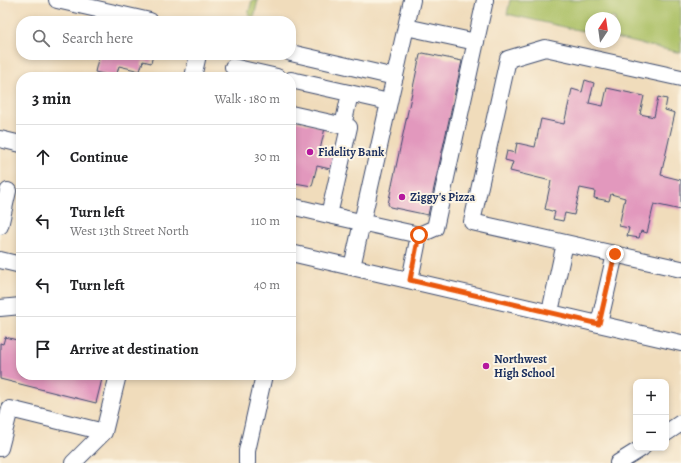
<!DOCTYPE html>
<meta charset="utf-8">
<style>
:root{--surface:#fff;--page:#f2f2f2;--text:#202124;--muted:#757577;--line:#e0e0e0}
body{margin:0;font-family:Alegreya,serif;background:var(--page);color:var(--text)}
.controls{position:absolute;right:12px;bottom:12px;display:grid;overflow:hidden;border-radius:8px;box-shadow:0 2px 6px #0003}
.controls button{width:36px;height:36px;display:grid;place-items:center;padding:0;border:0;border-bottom:1px solid var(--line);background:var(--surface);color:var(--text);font:20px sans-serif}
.compass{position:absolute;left:585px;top:12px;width:36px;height:36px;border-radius:50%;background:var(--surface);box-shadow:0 2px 6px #0003;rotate:13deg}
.stop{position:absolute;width:12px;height:12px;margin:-9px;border:3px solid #ea580c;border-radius:50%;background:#fff}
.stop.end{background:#ea580c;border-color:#fff;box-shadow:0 1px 4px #0008}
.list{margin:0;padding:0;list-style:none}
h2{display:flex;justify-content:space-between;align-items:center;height:52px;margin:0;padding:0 16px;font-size:17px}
h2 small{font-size:13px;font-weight:400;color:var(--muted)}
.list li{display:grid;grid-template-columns:26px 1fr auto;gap:12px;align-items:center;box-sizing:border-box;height:64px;padding:0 16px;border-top:1px solid var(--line)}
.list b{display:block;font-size:15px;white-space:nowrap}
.list p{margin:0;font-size:13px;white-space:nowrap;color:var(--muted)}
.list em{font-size:13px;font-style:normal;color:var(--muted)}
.icon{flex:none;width:22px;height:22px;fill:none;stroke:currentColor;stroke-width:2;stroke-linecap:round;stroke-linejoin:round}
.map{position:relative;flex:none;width:681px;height:463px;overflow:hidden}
.search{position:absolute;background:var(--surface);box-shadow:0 2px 6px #0003;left:16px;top:16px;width:280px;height:44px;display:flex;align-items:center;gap:10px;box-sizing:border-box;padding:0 14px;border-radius:16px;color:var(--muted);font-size:15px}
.panel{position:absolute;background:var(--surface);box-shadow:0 2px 6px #0003;left:16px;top:72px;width:280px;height:308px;border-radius:16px}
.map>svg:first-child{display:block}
.green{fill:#abc065;stroke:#637862}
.building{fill:#e298bd}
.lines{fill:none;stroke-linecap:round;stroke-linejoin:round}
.minor-casing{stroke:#3b496c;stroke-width:18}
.minor{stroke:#fff;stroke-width:16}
.route{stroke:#ea580c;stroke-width:5}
.poi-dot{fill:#b5179e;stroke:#fcf5e5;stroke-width:1.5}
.labels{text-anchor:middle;stroke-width:4;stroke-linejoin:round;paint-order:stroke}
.poi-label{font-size:12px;font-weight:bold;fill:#1b2f5e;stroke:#fcf5e5;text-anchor:start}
</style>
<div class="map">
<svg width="681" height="463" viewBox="0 0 681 463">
<rect width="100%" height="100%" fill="#fcf5e5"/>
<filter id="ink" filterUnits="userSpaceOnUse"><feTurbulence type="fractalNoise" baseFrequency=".025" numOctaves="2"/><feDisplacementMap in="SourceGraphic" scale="8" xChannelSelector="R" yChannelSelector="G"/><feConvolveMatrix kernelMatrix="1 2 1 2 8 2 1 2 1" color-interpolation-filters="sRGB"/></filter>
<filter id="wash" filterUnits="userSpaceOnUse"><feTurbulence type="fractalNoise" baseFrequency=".012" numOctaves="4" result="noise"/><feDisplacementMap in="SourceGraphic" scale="16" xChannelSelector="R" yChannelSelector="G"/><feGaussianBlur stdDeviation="0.9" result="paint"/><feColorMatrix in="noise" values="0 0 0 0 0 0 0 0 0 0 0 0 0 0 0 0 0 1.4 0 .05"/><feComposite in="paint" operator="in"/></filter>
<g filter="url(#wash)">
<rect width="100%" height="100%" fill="#f0dcbb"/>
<!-- green -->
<path class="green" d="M 252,0 L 258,0 L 254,17 L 248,15 Z
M 510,0 L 681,0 L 681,53 L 615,38 L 615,18 L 591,18 L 591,33 L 507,14 Z"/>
<g id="blocks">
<!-- building -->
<path class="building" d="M 423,53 L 462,61 L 428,215 L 390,207 L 388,204 L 420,55 Z
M 99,55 L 153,55 L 151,63 L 143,61 L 140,71 L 119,66 L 116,77 L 95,72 Z
M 585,80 L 594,83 L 589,103 L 603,106 L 607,88 L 644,96 L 640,114 L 654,117 L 658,97 L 667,99 L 665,110 L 675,113 L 661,175 L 681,180 L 681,210 L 654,204 L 647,233 L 641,231 L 639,238 L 627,236 L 629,228 L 619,226 L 625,198 L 611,194 L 609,201 L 594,198 L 595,191 L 580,188 L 574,215 L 565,213 L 563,221 L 553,219 L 555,212 L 545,209 L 551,181 L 510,171 L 513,162 L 505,160 L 507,151 L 515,153 L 517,143 L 535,147 L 541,119 L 564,124 L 572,89 L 582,92 Z
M 291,120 L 325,128 L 320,150 L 338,154 L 335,170 L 317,166 L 312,186 L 295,183 L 295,181 L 291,180 Z
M 5,337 L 21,341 L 21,375 L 103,375 L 96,403 L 0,379 L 0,343 L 3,344 Z"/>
</g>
</g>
<g filter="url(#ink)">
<use href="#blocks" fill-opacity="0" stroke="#3b496c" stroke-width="1"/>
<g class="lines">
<!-- minor casing -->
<g class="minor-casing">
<path id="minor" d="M 57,0 L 150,21
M 406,27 L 476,42
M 291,53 L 395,77
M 233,67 L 277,77
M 193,77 L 198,55
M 681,78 L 545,48 L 508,59 L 472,222 L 681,269
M 291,80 L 389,102
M 291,114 L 349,127 L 329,215 L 419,235
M 343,126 L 350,93
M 0,139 L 21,144
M 291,206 L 329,215
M 0,226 L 8,191
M 291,253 L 681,343
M 0,260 L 21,265
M 352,267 L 412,0
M 410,280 L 419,235 L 435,228 L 485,0
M 0,308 L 21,306
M 550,312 L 565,243
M 599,324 L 615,254
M 666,433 L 681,423
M 0,448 L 10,409 L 104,432
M 73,463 L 104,432 L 118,375
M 247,463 L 247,451 L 264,375
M 618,463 L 642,448"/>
</g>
<!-- minor -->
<use href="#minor" class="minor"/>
</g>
</g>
<g class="lines" filter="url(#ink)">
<!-- route -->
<path class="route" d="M 419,235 L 410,280 L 599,324 L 615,254"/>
</g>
<!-- markers -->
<g class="poi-dot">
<circle cx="310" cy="152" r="4"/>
<circle cx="402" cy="197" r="4"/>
<circle cx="486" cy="366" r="4"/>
</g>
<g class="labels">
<!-- poi labels -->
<g class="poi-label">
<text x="318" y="156">Fidelity Bank</text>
<text x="410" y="201">Ziggy's Pizza</text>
<text x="494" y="363">Northwest<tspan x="494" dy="14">High School</tspan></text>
</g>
</g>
</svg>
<div class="controls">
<button>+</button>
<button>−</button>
</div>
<svg class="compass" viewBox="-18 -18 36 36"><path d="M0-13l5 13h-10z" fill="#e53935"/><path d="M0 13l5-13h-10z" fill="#757577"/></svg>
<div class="stop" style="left:419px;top:235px"></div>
<div class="stop end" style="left:615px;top:254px"></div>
<div class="search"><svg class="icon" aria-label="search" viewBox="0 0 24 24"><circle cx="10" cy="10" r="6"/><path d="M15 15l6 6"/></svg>Search here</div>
<section class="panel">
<h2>3 min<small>Walk · 180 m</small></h2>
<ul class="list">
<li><svg class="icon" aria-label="ahead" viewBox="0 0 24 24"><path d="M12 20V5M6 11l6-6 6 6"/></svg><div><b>Continue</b></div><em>30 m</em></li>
<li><svg class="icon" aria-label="left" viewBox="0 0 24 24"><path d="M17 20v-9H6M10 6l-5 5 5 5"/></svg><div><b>Turn left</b><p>West 13th Street North</p></div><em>110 m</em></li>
<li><svg class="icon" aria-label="left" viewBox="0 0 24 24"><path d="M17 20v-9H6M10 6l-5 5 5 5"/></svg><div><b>Turn left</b></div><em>40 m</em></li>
<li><svg class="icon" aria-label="arrive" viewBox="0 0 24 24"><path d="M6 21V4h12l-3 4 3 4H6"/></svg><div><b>Arrive at destination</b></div></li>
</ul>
</section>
</div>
